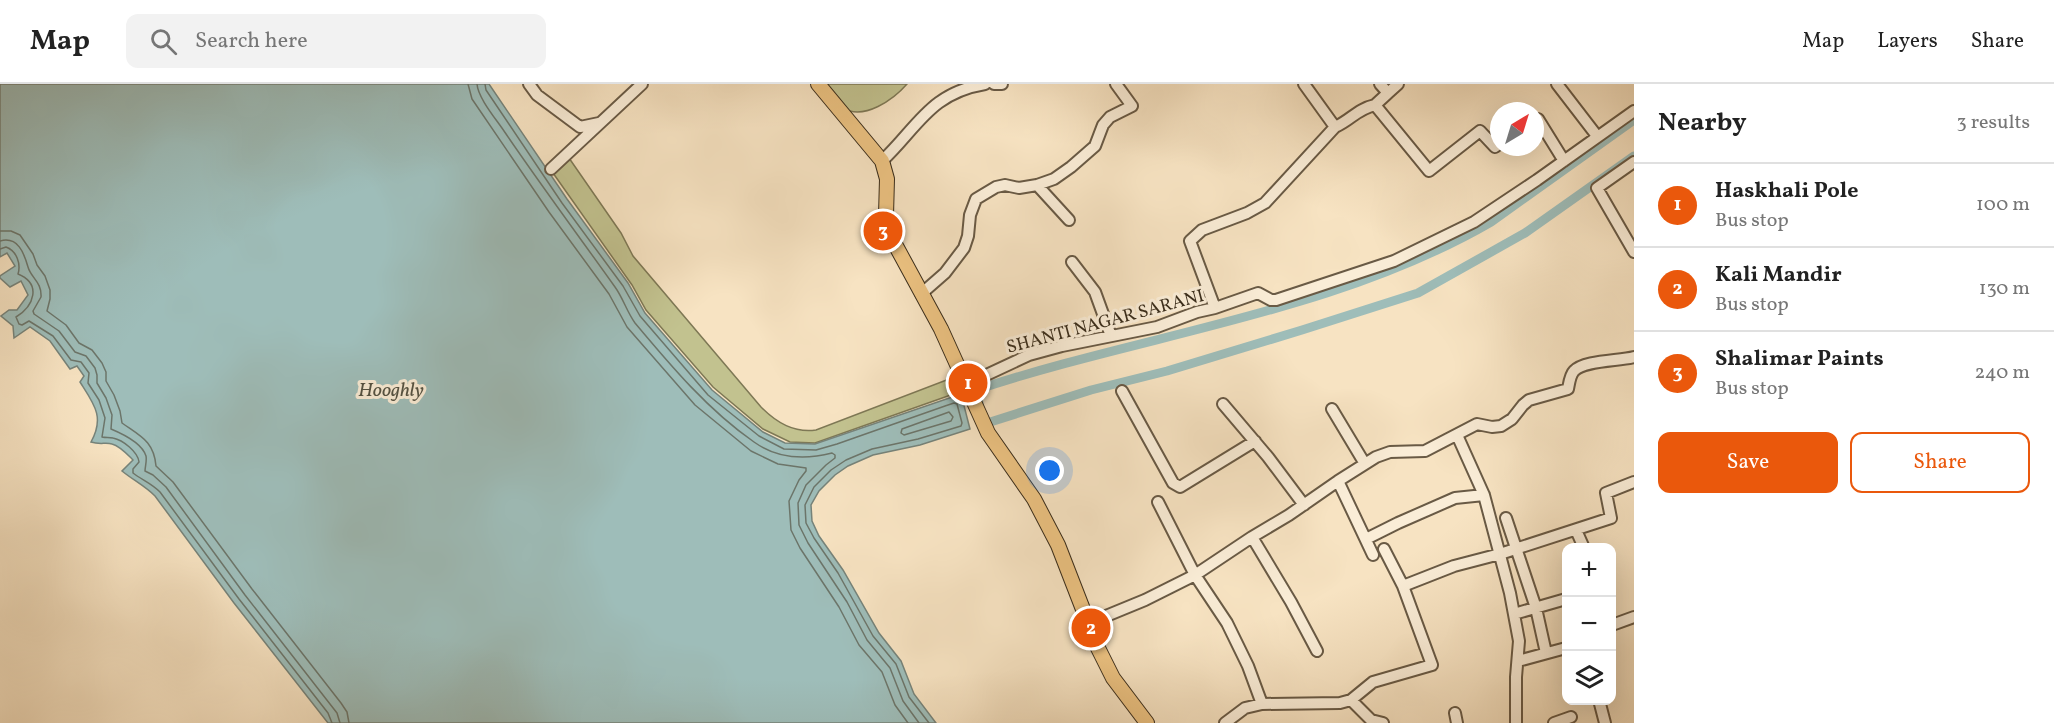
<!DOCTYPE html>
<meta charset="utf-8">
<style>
:root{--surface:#fff;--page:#f2f2f2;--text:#222;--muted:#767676;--line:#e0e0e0;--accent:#ea580c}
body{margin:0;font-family:Vollkorn,serif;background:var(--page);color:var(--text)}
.controls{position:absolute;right:18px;bottom:18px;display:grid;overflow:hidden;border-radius:12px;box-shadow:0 6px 24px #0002}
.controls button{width:54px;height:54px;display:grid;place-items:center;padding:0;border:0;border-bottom:2px solid var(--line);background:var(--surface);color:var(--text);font:30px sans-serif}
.compass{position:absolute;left:1490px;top:18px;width:54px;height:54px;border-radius:50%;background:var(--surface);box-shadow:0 6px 24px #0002;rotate:38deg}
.you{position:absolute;left:1050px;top:387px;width:21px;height:21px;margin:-15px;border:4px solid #fff;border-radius:50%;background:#1a73e8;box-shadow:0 0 0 9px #1a73e833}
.badge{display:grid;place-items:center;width:39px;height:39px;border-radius:50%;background:var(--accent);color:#fff;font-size:20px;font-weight:700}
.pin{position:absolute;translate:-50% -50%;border:3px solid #fff;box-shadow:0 2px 6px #0006}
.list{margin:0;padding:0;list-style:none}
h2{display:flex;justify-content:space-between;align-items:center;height:78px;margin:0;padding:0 24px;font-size:26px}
h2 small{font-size:20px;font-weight:400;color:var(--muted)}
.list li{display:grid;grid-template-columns:39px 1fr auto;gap:18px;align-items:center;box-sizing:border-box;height:84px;padding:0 24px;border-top:2px solid var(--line)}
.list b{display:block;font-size:22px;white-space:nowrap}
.list p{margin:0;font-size:20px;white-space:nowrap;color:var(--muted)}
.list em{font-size:20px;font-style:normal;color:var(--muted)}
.actions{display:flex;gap:12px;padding:18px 24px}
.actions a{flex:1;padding:14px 0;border:2px solid var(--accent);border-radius:12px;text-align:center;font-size:21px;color:var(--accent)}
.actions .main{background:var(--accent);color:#fff}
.icon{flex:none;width:33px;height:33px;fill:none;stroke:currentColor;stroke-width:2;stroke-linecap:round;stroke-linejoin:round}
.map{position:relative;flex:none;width:1634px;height:639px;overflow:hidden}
header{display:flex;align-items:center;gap:36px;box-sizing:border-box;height:84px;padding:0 30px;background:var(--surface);border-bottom:2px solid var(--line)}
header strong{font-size:28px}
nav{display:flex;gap:33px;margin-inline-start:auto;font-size:21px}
.search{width:420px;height:54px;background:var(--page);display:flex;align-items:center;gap:15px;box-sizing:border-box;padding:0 21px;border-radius:12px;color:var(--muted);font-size:22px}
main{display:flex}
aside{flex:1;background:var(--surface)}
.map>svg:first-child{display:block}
.green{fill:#c2c28f;stroke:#7e7855;stroke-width:1.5}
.water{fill:#9ebdb9;stroke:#76837a;stroke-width:1.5}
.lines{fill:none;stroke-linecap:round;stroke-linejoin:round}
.shore{stroke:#6c756a;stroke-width:1.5}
.canal{stroke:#9ebdb9;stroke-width:9}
.minor-casing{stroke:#695a45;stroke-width:14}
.major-casing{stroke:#3a2d1b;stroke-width:16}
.minor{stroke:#faedd7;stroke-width:10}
.major{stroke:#ecc281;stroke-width:14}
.labels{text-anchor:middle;stroke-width:6;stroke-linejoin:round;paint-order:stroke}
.street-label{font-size:18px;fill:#3a2d1b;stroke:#faedd7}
.water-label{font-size:20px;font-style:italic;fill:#535142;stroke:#faedd7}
</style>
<header>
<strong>Map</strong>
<div class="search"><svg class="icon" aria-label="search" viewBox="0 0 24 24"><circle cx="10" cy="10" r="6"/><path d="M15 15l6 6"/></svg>Search here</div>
<nav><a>Map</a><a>Layers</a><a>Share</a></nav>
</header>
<main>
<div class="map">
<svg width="1634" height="639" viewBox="0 0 1634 639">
<rect width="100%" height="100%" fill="#f7e3c2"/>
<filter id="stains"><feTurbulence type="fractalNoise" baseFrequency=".00333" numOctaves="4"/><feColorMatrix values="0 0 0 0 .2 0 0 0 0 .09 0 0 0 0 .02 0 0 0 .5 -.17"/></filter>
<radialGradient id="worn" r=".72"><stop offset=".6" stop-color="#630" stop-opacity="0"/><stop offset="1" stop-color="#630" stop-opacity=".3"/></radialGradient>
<!-- green -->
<path class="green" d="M 819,0 L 907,0 C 894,15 864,37 843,24 C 834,19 826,7 819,0 Z
M 569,74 L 621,149 L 633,172 L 761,323 C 777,339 794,349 816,346 L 957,292 L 962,307 L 815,359 L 790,358 L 763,345 L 713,303 L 646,226 L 632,201 L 553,89 Z"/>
<!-- water -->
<path class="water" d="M 0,0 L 489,0 L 567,115 L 628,199 L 645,229 L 712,306 L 763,348 L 785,359 L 815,360 L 961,310 L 970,345 L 920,361 L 873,371 L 848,382 L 835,391 L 819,407 L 811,421 L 812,437 L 819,452 L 843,486 L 879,549 L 901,577 L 914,610 L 936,639 L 328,639 L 234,519 L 155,412 C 145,402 133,396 122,387 L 133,376 C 128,371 120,362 112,360 C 106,358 100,361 91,358 C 105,333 94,320 80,298 L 84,292 L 77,282 L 70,285 L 50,257 L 30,243 L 14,254 L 13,242 L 1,232 L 9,226 L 17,226 L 28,211 L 21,197 L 10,203 L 0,194 L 0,192 L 15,182 L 7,169 L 0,173 Z"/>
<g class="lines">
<!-- shore -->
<path class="shore" d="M 468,0 L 472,15 L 549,128 L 609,210 L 627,243 L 695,321 L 751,367 L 778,380 L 806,384 L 806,387 L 799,396 L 789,417 L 791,446 L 800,464 L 839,523 L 859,561 L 882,588 L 895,621 L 908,639
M 477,0 C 478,14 496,35 504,47 C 540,100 578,151 615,203 C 623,214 627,228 635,239 C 671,282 708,326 754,358 C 778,375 805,376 832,369 L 835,371 L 835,374 L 826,381 L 806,401 L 798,419 L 799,441 L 808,459 L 847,518 L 867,556 L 890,584 L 903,617 L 919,639
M 485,0 L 486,6 L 562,119 L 623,202 L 640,232 L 708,311 L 759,352 L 784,365 L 816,366 L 837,360 L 945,322 L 954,319 L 957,320 L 962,339 L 961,342 L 918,355 L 872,365 L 846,376 L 831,386 L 814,403 L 805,421 L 806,439 L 814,454 L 838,489 L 873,552 L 896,580 L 909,613 L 929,639
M 0,147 L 11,147 L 20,151 L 33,170 L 37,181 L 45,192 L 50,206 L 50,215 L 47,227 L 66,241 L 79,259 L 92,266 L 102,279 L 106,288 L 106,297 L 114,311 L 120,327 L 122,339 C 140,352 154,357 156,382 L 173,398 L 252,505 L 341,619 L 347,628 L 349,639
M 0,157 C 18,152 24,169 28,183 C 31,194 42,198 41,213 L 33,227 L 34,230 L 59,247 L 75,268 L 86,272 L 95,284 L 97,291 L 97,299 L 106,314 L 112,331 L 111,345 C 123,350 142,359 146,372 C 147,377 145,383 145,387 L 153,391 L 166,403 L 245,511 L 337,629 L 340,639
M 0,165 L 6,163 C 17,167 21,180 18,190 C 42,200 34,222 16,233 L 19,240 L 22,241 L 29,237 L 53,252 L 71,276 L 81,278 L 89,289 L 88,299 L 99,316 L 105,334 L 102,353 C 106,354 109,353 113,354 C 123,356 138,368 139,378 L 133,385 L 133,389 C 142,396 151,399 160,408 L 239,515 L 328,629 L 332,639
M 949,328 L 953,333 L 951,337 L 904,351 L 901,349 L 902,345 Z"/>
<!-- canal -->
<path class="canal" d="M 979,319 L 976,306 C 1147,249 1334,229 1491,138 L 1634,36
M 983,336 L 984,340 L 1091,306 L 1167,287 L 1302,246 L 1418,209 L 1525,149 L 1634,72"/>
<!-- minor casing -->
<g class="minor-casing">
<path id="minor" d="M 529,0 L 537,11 L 580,43 L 599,39
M 994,0 L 1002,0
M 1304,0 L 1335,43
M 1380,0 L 1388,9 L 1375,21 L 1429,87 L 1480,47 L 1495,63 L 1499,60
M 1557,0 L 1597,52
M 1388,9 L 1398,0
M 1535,37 L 1538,35 L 1564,77
M 882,77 C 918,43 930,9 985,0
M 1634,78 L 1597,104 L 1634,168
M 551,85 L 642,0
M 1037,101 L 1069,136
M 1072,178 L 1095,208 L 1111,252
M 921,210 L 945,189 L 964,164 L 968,152 L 970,131 L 976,115 L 996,103 L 1005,101 L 1019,104 L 1037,101 L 1054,95 L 1071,83 L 1095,62 L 1103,41 L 1110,33 L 1132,22 L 1116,0
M 1215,224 L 1190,157 L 1202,146 L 1247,129 L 1265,119 L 1335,43 C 1351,36 1357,25 1375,21
M 967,300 L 1029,271 L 1062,262 L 1157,243 L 1197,228 L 1215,224 L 1258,209 L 1271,216 L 1276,216 L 1394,177 L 1474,138 L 1537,96 L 1634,27
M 1122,307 L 1173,399 L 1180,403 L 1255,357
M 1223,320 L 1268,373 L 1304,421
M 1332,325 L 1365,380
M 1457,351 L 1484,411 L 1510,509 L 1519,557 L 1516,593 L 1516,639
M 1338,397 L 1373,471
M 1158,418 L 1195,491 L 1227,539 L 1248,582 L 1262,620
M 1506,434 L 1536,524 L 1546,569
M 1576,446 L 1584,464
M 1252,453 L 1291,518 L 1317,567
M 1366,455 L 1398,439 L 1455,414 L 1484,411
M 1403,502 L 1454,482 L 1500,470 L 1611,434 L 1606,409 L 1634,398
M 1514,530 L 1566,515
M 1089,539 L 1145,516 L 1195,491 L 1252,453 L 1289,431 L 1338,397 L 1376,373 L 1390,368 L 1425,367 L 1477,340 L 1492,343 L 1501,342 L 1512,335 L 1523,321 L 1529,316 L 1568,305 C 1569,300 1570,291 1574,287 C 1584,276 1619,277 1634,273
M 1612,541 L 1634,533
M 1518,577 L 1566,564
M 1351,616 L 1371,636 L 1383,639
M 1599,616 L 1605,639
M 1455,629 L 1457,639
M 1225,639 L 1245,624 L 1262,620 L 1340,619 L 1351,616 L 1373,598 L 1432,581 L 1403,502 L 1384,465
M 1554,639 L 1571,633"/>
</g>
<!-- major casing -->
<g class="major-casing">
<path id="major" d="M 818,0 L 882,77 L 887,95 L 886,131 L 890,151 L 941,245 L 988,349 L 1034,415 L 1058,461 L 1098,564 L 1113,594 L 1147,639"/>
</g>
<!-- minor -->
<use href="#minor" class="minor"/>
<!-- major -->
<use href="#major" class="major"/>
</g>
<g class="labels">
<!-- street labels -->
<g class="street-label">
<text transform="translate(1105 237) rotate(-15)" y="6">SHANTI NAGAR SARANI</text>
</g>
<!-- water labels -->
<g class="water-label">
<text x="391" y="312">Hooghly</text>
</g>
</g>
<rect width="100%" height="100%" filter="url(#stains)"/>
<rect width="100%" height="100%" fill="url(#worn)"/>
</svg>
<div class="controls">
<button>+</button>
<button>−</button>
<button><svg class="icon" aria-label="layers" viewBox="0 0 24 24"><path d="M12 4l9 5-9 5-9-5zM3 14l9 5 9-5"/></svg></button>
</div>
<svg class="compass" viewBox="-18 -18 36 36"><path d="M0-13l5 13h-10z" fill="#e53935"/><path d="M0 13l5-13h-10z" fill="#767676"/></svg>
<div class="you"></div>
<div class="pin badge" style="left:968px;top:299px">1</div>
<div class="pin badge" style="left:1091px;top:544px">2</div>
<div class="pin badge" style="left:883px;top:147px">3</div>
</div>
<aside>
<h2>Nearby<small>3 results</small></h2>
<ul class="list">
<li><span class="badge">1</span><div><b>Haskhali Pole</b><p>Bus stop</p></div><em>100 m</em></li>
<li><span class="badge">2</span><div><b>Kali Mandir</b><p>Bus stop</p></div><em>130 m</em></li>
<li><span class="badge">3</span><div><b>Shalimar Paints</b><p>Bus stop</p></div><em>240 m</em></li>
</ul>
<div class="actions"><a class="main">Save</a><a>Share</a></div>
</aside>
</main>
